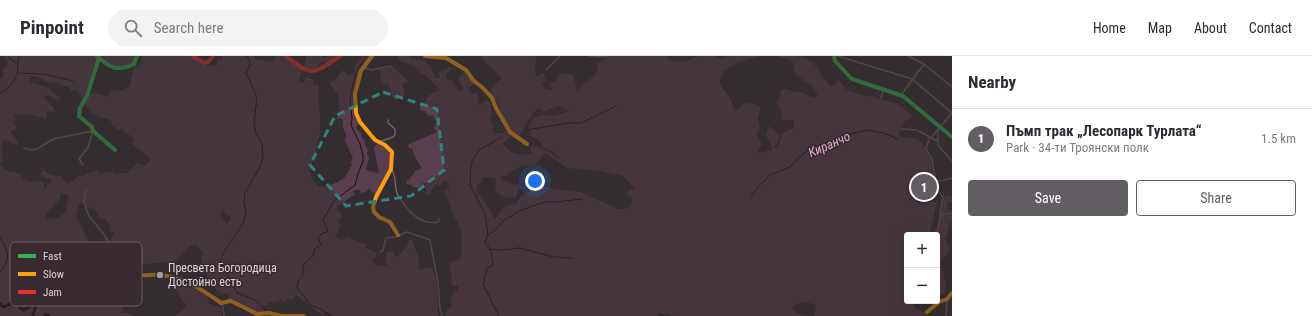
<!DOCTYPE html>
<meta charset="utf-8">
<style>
:root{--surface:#fff;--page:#f2f2f3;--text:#2b2b33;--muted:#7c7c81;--line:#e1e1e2;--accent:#615d63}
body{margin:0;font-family:"Roboto Condensed",sans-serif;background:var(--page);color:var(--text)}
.controls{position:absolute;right:12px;bottom:12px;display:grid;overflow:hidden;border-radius:4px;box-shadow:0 4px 16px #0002}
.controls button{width:36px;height:36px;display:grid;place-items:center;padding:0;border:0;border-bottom:1px solid var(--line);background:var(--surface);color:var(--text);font:20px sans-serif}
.you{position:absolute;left:535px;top:125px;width:14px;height:14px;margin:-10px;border:3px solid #fff;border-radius:50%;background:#1a73e8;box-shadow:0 0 0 6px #1a73e833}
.badge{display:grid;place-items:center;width:26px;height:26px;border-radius:50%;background:var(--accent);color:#fff;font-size:13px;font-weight:700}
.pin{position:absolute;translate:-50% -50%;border:2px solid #fff;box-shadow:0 1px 4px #0006}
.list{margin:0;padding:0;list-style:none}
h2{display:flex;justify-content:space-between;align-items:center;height:52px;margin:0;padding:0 16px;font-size:17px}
h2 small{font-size:13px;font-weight:400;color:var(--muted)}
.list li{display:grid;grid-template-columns:26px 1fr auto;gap:12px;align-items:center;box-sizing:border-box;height:60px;padding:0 16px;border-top:1px solid var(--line)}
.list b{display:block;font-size:15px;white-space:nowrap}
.list p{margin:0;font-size:13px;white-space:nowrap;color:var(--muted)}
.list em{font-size:13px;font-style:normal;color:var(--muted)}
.actions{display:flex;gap:8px;padding:12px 16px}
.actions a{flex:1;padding:9px 0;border:1px solid var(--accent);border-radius:4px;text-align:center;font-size:14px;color:var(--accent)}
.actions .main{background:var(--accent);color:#fff}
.icon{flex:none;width:22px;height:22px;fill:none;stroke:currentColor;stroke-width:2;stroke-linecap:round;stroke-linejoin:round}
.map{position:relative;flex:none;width:952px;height:260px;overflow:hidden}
header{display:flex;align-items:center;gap:24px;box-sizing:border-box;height:56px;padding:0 20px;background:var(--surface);border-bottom:1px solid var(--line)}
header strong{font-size:19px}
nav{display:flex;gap:22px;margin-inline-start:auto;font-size:14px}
.search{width:280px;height:36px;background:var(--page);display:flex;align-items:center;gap:10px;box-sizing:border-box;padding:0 14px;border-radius:22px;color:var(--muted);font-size:15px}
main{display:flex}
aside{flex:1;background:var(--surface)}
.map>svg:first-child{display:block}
.green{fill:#593e4d;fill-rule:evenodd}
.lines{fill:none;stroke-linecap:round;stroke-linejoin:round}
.stream{stroke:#250a19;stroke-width:1}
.river{stroke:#250a19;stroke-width:3}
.street{stroke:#70646b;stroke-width:1.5}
.fast{stroke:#30b455;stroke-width:4}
.slow{stroke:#ff9f0a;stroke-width:4}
.jam{stroke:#e5322d;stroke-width:4}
.marked{fill:none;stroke:#2e847e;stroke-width:3;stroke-dasharray:8 5;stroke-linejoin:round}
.poi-dot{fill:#a29b9e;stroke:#372a30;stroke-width:1.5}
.labels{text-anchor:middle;stroke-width:3;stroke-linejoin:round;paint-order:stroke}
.poi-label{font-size:12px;fill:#ded6da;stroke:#372a30;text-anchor:start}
.water-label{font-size:13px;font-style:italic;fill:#ebadcc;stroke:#372a30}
.key{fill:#372a30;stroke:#695e63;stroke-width:1}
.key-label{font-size:11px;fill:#ded6da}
</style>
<header>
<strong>Pinpoint</strong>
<div class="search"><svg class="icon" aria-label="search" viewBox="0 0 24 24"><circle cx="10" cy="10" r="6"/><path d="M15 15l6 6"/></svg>Search here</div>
<nav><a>Home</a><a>Map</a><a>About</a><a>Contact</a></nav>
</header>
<main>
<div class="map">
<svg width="952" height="260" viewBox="0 0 952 260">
<rect width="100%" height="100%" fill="#342d30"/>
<!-- green -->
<path class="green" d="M 5,0 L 97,0 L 100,3 L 100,5 L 83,45 L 77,33 L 71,35 L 68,30 L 61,29 L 58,26 C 54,27 51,27 48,26 C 41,24 36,17 29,22 L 30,25 L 33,27 L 48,32 L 60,42 L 59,44 C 54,43 49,38 44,40 L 44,42 L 54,52 L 55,56 L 49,55 L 47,56 L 46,63 L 32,59 L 14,58 L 17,65 L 14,65 L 14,68 L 17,70 L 15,74 L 11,74 C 12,81 18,82 18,89 C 12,89 10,85 4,84 C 0,91 4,99 2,107 L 0,107 L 0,23 L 3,22 L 4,17 L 2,14 L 8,8 Z
M 100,0 L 136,0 L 134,7 C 118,14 113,11 100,0 Z
M 142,0 L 191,0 C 198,7 206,11 216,9 L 219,4 L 222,4 L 222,0 L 254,0 L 254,3 L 271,6 L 276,0 L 286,0 L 302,13 L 299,25 L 304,27 L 306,21 L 313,23 L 313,28 L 319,30 L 318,42 L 320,56 L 320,79 L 310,114 L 313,125 L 319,131 C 327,131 341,126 346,120 C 349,116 349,112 352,109 L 351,106 L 353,101 C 349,95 348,90 345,85 L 346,78 C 343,74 342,68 343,63 L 337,62 L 340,54 L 339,51 L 339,40 L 330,29 L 330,25 L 335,25 L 341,16 L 344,14 L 347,20 L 355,17 L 355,9 L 363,0 L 371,0 L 364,10 L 354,42 L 359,68 L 356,71 L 358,75 L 361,77 L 362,82 L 365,84 L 365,89 L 368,94 L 367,98 L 369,102 L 366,113 L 369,115 L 379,117 L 374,91 L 377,88 L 380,88 L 389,95 L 391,104 L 389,106 L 391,107 L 390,114 L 381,128 L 376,140 L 369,132 L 366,136 L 361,137 L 360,134 L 355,134 L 353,136 L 355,138 L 345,145 L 344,148 L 338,149 L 336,154 L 340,156 L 342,163 L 338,163 L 337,166 L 341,169 L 335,181 L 341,184 L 347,181 L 367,189 L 365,192 L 377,197 L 376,201 L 373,204 L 376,209 L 386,210 L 387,208 L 386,197 L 393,195 L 395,200 L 397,201 L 408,189 L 408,185 L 412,183 L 419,202 L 419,214 L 431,211 C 439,222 438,247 438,260 L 332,260 L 331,258 L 326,256 L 323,260 L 296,239 L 292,244 L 287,243 L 285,246 L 281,244 L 275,246 L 268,247 L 266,250 L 264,249 L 263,251 L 264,254 L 267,255 L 266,258 L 255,259 L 232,245 L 227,244 L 229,240 L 228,238 L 218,236 L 205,217 L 201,208 L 202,206 L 201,202 L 204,197 L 199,193 L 199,190 L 194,188 L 190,190 L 174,206 L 129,209 L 122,206 L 116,198 L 119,193 L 110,186 L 114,177 L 109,174 L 110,169 L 105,163 L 99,162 C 98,156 94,151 87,152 L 82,146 L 79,149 L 76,159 L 90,189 L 86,197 L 84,206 C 91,214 100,214 110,214 L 112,215 L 112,219 L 131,223 L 130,234 L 119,237 L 121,246 L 123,247 L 121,257 L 128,257 L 133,260 L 0,260 L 0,108 C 4,116 10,115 17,117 C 22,119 24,125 30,126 C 35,126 39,125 44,126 L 44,131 L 47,132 L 47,126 L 51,128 L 51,124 L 44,121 L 40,118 L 43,114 L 51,119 L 61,120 L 67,128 L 74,124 L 78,120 L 84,120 L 87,117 L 92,117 L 95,115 L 98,115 L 99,117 L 114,116 L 116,119 L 120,117 L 127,117 L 136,109 L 136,107 L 145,110 L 151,103 L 133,89 L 132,87 L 135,83 L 125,76 L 121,72 L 119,74 L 112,70 L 112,67 L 110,64 L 94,59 L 84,48 L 87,41 L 93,36 L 108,41 L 112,34 L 124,35 L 124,32 L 129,32 L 134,10 C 139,10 142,5 142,0 ZM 61,137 L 68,139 L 69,140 L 65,157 L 57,162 L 45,163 C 46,154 55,151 59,143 C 60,141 60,139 61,137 ZM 223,155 L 231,162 L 227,168 L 220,160 Z
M 306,0 L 322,0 L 323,2 L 327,2 L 327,0 L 338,0 L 321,11 L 322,10 L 320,10 L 320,8 L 324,9 L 327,4 L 319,6 L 319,8 L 317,10 L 318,14 L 309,14 L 304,11 Z
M 397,0 L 409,0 L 410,3 L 415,2 L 416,4 L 425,5 L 426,7 L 431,11 L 436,22 L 440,22 L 438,17 L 451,10 L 451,13 L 446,18 L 447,22 L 454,26 L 459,35 L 464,32 L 460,27 L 459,22 L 465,15 L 475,27 L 468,33 L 473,38 L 476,36 L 477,38 L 479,50 L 487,44 L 491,48 L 492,59 L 489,60 L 493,70 L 493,77 L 503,77 L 506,74 L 512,79 L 503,87 C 509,98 520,99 532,98 L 530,90 L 538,91 L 551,97 L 559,103 L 560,102 L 554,96 L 541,91 L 542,87 L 537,83 L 532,82 L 528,70 L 535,61 L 543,59 L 555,60 L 569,55 L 568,54 L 559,50 L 543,55 L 539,51 L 534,56 L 519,80 C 501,75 505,47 489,37 L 491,35 L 490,33 L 502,22 L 483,4 L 482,0 L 536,0 L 535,17 L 537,21 L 542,17 L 546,20 L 544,22 L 546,24 L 542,28 L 544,32 L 550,34 L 552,33 L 549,28 L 555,25 L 560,17 L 574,19 L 577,37 C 579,33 582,29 586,26 C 594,20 598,20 597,8 L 610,0 L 666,0 L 670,4 L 686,6 L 698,0 L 715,0 L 719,3 L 723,3 L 727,0 L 760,0 L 735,7 L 724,15 L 720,24 L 720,28 L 731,44 L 734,53 L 736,55 C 745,45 750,44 761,52 L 758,62 L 760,72 C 752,77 760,83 762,89 L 758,92 L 759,97 L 773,94 L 766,78 L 769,70 L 779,79 L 778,86 L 773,91 L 775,93 L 779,89 L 783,77 L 794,72 L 794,64 L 782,64 L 781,55 L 776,45 L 780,42 L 781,39 L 779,37 L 783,33 L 787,33 L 793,36 L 799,35 L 814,42 L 818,38 L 811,30 L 796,19 C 793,0 793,6 777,0 L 801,0 L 814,8 L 831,31 L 839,24 L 846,33 L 844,35 L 844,36 L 848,35 L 899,48 L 913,60 L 904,66 L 902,73 L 899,75 L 900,81 C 905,82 912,81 916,83 C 934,91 932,121 937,137 L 933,138 L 933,145 L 937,146 L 930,176 L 928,179 L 907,179 L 907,245 L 915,245 L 914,251 L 930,260 L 814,260 L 816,249 L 805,246 L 799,248 L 796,248 L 792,252 L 798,258 L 808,260 L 673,260 L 667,258 L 658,258 L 658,260 L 446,260 C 445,256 448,252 452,251 L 450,245 L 454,236 L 459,235 L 458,230 L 452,229 L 450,206 L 459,204 L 461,202 L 461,175 L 457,164 L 454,161 L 447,140 L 443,136 L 448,133 L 449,128 L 445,124 L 440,130 L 436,128 L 429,139 L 425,138 L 426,127 L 423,127 L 419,132 L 413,131 L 412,129 L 407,128 L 406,126 L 410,123 L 415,115 L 422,112 C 418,106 413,99 412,92 L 410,93 L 407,89 L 437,76 L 434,72 L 436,67 L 433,59 L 429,60 L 425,55 L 420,54 L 420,49 L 425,47 C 427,37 433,38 440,34 L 427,21 L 416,14 L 416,12 L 413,9 L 401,6 ZM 546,97 L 567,112 L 601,115 L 623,120 L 635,132 L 631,133 L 626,138 L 632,141 L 631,150 L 624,153 L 618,153 L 580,136 L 555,133 L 542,130 L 521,140 L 516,148 C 500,149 504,154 495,163 L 482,141 L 477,138 L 476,136 L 477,129 L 480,128 L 483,121 L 489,121 L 496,123 L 495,129 L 496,136 L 504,141 L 516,142 L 518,134 L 523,132 L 519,128 C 511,129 504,127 500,120 L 506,120 L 508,117 L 522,110 L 534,109 Z
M 392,10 L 408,25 L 402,28 L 405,39 L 396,44 L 392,39 L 388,28 L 381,27 L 380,14 Z
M 945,139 L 952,141 L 952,145 L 947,146 L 948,154 L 952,155 L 952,157 L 942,157 Z
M 941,158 L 952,159 L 952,167 L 949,167 L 947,180 L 945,182 L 947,186 L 949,195 L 940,206 L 946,227 L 945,238 L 937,240 L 937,179 L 932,179 L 937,174 L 939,159 Z
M 175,223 L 209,240 L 207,246 C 212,250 216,249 221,252 L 222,260 L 175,260 L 184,253 L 186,250 L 176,235 L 173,234 L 168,230 L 171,226 Z"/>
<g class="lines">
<!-- stream -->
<path class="stream" d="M 246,0 L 249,2 L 250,9 L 246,16 L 257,42 L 254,66 L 256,77 L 262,87 L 263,100 L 261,109 L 245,137 L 244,146 L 246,155 L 244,166 L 224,196 L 220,205 L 237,237 L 255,244 L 265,254 L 264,260
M 18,7 L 19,0
M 18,17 L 45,18 L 73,25
M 0,37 C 12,32 18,21 18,8 L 11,4 L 8,0
M 526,74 L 568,67 L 581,67 L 616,50
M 751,142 L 756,133 L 770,119 L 790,111 L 797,103 L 810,93 L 845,79 L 868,74 L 883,77 L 898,83
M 488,179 L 494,175 L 503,165 L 521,154 L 545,146 L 556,146 L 582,143
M 0,182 C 9,196 11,203 0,216
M 489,193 L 501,194 L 519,192 L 554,201 L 571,202
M 330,260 L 321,253 L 312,250 L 297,232 L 298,225 L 303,219 L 303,209 L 313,200 L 314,194 L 321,188 L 318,183 L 321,178 L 327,176 L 327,173 L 323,164 L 334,145 L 355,129 L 358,118 L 363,105 L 363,100 L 360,88 L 351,69 L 352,63 L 350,42 L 356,16 L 366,0
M 499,260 L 483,228 L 487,212 L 493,209 L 491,195 L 485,186 L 488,179 L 485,158 L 470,129 L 471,107 L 479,94 L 502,81"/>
<!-- river -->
<path class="river" d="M 0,248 L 4,251 L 10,248 L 15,241 L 18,241 L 20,243 L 20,252 L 24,254 L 29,251 L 32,245 L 35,246 L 36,248 L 33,260
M 45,260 L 46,258 L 49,260"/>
<!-- street -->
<path class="street" d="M 590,0 L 601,1 L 609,0
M 838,0 L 912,23 L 952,57
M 908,0 L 924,8
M 363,11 L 371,14 L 391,10
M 546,14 L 560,0
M 901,39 L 924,8 L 952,31
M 881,42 L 883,34
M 902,73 L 917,74 L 937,85
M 938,74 L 938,89 L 952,105
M 930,81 L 926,92 L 932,103 L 937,133 L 943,141 L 938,173 L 933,179
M 931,82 L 952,57
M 379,86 L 393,81 L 395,79 L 395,73 L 388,67 L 388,64
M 24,92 L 31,94 L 37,93 L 53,83 L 93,75 L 88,91 L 79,103 L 83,109
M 391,113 C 397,120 394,129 397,137 C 398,141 402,144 404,148 C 412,159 423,169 438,166 L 439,163
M 936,126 L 952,122
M 86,133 L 84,147 L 89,160 L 103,177 L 116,198 L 125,209 L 129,212 L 137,215 L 139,219
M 940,158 L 952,158
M 380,196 L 383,194 L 386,182 L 395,181 L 407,176 L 430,184 L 438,227 L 440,253 L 442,260
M 222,247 L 224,260
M 946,260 L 947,243"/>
<!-- fast -->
<path class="fast" d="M 97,0 C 110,12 117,16 134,8 L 137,0
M 834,0 L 835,5 L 852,23 L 903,40 L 952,81
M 99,2 L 87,40 L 80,52 L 79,60 L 92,71 L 93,75 L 115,94"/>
<!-- slow -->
<path class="slow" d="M 372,0 L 361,15 L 355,38 L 356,57 L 360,66 L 375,84 L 385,89 L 392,96 L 391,113 L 376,141 L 373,151 L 374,156 L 379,161 L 390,166 L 398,179
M 425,0 L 446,2 L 466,14 L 473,24 L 483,32 L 492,42 L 496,52 L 510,76 L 527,88
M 135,247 L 130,231 L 132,224 C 137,219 142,219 149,219 C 176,216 200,232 221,247 L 231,245 L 257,258 L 269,257 L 282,260 L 304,260
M 927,256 L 939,246 L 947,243 L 952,237"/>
<!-- jam -->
<path class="jam" d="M 193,0 L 204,7 L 208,6 L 213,0
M 286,0 C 313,22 313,18 340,0"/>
</g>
<!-- marked area -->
<path d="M0 0H952V260H0ZM 383,36 L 437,53 L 444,114 L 411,140 L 346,150 L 310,109 L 335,60 Z" fill="#342d30" fill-opacity=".55" fill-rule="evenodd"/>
<path class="marked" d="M 383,36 L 437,53 L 444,114 L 411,140 L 346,150 L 310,109 L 335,60 Z"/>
<!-- markers -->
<circle class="poi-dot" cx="160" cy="219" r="4"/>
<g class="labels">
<!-- poi labels -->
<g class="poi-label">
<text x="168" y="216">Пресвета Богородица<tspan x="168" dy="14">Достойно есть</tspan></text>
</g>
<!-- water labels -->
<g class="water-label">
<text transform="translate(829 88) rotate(-24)" y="5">Киранчо</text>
</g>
</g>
<!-- legend -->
<rect x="10" y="186" width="132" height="64" rx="6" class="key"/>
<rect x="18" y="198" width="18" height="4" fill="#30b455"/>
<rect x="18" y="216" width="18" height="4" fill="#ff9f0a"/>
<rect x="18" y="234" width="18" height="4" fill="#e5322d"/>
<g class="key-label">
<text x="43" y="204">Fast</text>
<text x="43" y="222">Slow</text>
<text x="43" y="240">Jam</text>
</g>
</svg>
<div class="controls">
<button>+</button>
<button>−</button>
</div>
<div class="you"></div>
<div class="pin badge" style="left:924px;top:131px">1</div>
</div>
<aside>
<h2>Nearby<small></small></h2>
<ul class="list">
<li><span class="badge">1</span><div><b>Пъмп трак „Лесопарк Турлата“</b><p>Park · 34-ти Троянски полк</p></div><em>1.5 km</em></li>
</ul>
<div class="actions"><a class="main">Save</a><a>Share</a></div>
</aside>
</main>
